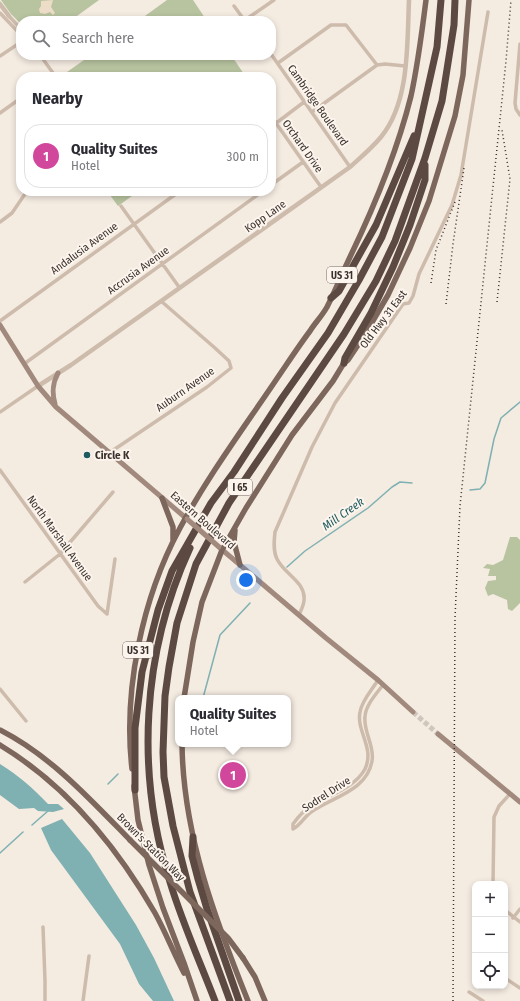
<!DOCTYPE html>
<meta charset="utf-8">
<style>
:root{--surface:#fff;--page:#f7f7f7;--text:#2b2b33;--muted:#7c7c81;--line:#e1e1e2;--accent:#1f5a5e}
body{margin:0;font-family:"Fira Sans Condensed",sans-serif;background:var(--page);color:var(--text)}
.controls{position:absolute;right:12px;bottom:12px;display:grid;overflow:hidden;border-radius:8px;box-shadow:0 2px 6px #0003}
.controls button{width:36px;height:36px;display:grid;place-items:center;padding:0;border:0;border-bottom:1px solid var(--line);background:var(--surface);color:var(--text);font:20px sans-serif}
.you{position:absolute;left:246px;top:580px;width:14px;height:14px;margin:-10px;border:3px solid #fff;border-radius:50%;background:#1a73e8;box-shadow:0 0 0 6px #1a73e833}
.badge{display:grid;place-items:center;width:26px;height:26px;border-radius:50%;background:var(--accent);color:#fff;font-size:13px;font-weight:700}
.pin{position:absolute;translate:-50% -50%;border:2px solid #fff;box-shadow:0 1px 4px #0006}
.popup{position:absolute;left:175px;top:695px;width:116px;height:52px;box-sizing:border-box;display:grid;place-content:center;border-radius:8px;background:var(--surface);filter:drop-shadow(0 1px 3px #0005);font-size:13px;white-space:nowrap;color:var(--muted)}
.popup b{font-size:15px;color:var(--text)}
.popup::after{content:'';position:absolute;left:50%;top:100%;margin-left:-8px;border:8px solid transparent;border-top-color:var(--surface)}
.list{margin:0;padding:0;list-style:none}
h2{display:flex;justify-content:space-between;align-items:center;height:52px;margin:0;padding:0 16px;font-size:17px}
h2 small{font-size:13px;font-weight:400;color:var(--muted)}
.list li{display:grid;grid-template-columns:26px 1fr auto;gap:12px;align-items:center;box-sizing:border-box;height:64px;margin:0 8px 8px;padding:0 8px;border:1px solid var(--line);border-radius:16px}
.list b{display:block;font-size:15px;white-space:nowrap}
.list p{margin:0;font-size:13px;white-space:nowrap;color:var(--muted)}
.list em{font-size:13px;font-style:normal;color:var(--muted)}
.icon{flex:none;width:22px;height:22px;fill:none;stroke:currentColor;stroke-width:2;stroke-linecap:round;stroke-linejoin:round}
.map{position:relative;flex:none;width:520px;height:1001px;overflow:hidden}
.search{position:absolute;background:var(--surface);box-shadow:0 2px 6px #0003;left:16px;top:16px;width:260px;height:44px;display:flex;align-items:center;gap:10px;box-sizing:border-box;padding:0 14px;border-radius:16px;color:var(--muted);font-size:15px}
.panel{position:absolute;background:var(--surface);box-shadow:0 2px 6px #0003;left:16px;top:72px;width:260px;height:124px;border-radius:16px}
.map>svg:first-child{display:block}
.green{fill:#b8c4a0}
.plaza{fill:#ecdcc8}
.water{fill:#7fb0b2}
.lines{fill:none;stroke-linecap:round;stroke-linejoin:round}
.stream{stroke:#7fb0b2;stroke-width:1.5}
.secondary-tunnel{stroke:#cfc6bd;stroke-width:5;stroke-dasharray:5 2.5;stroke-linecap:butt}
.minor{stroke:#cdbbac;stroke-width:3.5}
.tertiary{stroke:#cdbbac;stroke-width:4.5}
.secondary{stroke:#a18a7d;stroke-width:5}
.primary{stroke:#7d675c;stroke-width:5.5}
.motorway{stroke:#5c4a42;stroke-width:7}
.rail{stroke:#3b302b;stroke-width:1.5;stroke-dasharray:1 3;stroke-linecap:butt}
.secondary-bridge{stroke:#a18a7d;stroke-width:5}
.primary-bridge{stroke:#7d675c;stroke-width:5.5}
.poi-dot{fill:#1f5a5e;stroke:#fbf5ee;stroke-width:1.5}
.labels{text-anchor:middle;stroke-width:4;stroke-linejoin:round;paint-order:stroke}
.shield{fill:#fbf5ee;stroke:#756b66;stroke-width:1}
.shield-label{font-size:10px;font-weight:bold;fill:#3b302b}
.street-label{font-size:11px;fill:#3b302b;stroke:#fbf5ee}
.poi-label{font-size:11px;font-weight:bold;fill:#3b302b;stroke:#fbf5ee;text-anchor:start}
.water-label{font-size:12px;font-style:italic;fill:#1f5a5e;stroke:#fbf5ee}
</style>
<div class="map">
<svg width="520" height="1001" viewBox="0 0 520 1001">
<rect width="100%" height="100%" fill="#f4ebe1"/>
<!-- green -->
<path class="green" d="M 1,0 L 99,0 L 70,21 L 21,21 L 21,24 L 11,14 Z
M 167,0 L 193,0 L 207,21 L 138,21 Z
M 91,55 L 231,55 L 246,77 L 60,77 Z
M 107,191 L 139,191 L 118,206 Z
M 510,537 L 517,537 L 520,540 L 520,603 L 512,611 L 508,609 L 507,600 L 493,594 L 488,596 L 485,588 L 488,581 L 496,580 L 496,576 L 488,576 L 490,569 L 483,568 L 487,564 L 493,565 L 503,560 Z"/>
<!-- plaza -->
<path class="plaza" d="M 53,0 L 51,7 L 55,13 L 53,15 L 50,12 L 45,14 L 40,13 L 39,9 L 41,6 L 41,1 Z"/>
<!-- water -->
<path class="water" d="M 0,764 C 19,776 33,788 48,804 L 58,804 L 64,809 L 53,812 L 38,811 L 34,808 L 19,809 L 0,795 Z
M 62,819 L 90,853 L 136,925 L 154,958 L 174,1001 L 153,1001 L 139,984 L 120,944 L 51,850 L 41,828 Z"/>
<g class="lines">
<!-- stream -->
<path class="stream" d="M 470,490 L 480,489 L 485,483 L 494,439 L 501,418 L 520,402
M 287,567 L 305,551 L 368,508 L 392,487 L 400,482 L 412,483
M 203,698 L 220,635 L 250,603
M 108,784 L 118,774
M 32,825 L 48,811
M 0,853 L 23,832"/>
<!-- secondary-tunnel -->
<path class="secondary-tunnel" d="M 413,712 L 438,734"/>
<!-- minor -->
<path class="minor" d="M 234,6 L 245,21
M 0,13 L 21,35
M 8,15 L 21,29
M 245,20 L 274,0
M 520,44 L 515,103 L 516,109 L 520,115
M 271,54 L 350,167
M 40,55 L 53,73 L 50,77
M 0,56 L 21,42
M 278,63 L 331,25 L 346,25 L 377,65 L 385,64 L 405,66
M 312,112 L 377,65
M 0,113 L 21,98
M 271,116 L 321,187
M 271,127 L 304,102
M 271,185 L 303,162
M 121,206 L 179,287
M 0,222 L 12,213 L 27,191
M 0,321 L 180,191
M 24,364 L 263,191
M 0,412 L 38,386
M 109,453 L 207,387 L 231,368 L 229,361 L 215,348 L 161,301
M 0,470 L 98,606 L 107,614
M 25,582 L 60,554 L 113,492
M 107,614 L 115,559
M 299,615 C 301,610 304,605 304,600 C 306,582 284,574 277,559 C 273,551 274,541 275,532 L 312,447 L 335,403 L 403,304 L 409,303 L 413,296 L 419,274 L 452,205 L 461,175 L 488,12
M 0,689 L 26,721
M 293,829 L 293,824 C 298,817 303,811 310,807 C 328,795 354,789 365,769 C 375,748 356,731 360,712 C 362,700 372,690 378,680
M 293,829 C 301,825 304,817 311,812 C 332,797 367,791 372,761 C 375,746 363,732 365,716 C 366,705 376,694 383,685
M 493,884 L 494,817 L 499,806 L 510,794
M 505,910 L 520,922
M 513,918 L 520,909
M 43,927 L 45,981 L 45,1001
M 505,978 L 520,988
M 469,992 L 483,1001
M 83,1001 L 89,956"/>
<!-- tertiary -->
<path class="tertiary" d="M 0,4 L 9,16
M 38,386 L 71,365 L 350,167 C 361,157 372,148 381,137 C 410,102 407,43 409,0"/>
<!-- secondary -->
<path class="secondary" d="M 0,325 L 38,386 L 56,407 L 187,519
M 55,404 C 52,393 52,384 58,373
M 220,548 L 326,638 L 378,680 L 413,712
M 438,734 L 520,802"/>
<!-- primary -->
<path class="primary" d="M 162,498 L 173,527 L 173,540
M 235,530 L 234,542 L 240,565
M 184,698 L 193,642 L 202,602 L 222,550 L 246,508 L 292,435 L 333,381 L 344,363 L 348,360 L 364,336 L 388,295 L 410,248 L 429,201 L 455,116 L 463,75 L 469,0
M 0,730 C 51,756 90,799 130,840
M 182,744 C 183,834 215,919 248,1001
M 0,745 C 66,785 117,847 155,913 C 166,933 174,954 184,973
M 132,769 C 123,691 142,598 180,528 C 208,476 243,429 276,380 C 287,364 298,347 310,331 C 315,323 322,316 327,307 C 335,291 342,274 350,257 C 375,205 397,152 411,96 C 418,64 422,32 426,0
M 134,786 L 138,820 L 149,865 L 163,908 L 184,963 L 197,1001
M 243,958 L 255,977 L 265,1001"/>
<!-- motorway -->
<path class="motorway" d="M 331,298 L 339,291 L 376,225 L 414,136
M 344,363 L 345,358 L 371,313 L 393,267 L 410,225 L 425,180 L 425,165
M 190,548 C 142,652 135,773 170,882 C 182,922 200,962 215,1001
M 135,790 L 135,728 L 142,672 L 158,610 L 172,571 L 211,503 L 234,472 L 282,398 L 328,333 L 359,280 L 382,237 L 412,159 L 437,47 L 441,0
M 193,837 L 192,856 L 198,879 L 207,909 L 239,1001
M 230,1001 L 190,892 L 173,826 L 164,777 L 163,752 L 165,696 L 169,667 L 177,623 L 196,564 L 229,503 L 344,334 L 376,281 L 395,241 L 425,158 L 442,101 L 454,25 L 455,0"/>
<!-- rail -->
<path class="rail" d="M 431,283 L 436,250 L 455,202
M 497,302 L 510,179 L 502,130
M 446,304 L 453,244 L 464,168
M 453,1001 L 455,618 L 460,506 L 506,61 L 511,0"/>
<!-- secondary-bridge -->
<path class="secondary-bridge" d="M 187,519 L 219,547"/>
<!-- primary-bridge -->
<path class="primary-bridge" d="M 130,840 L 228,938 L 243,958"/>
</g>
<!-- markers -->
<circle class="poi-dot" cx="87" cy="455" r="4"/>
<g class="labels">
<!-- shield labels -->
<g class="shield">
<rect x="327" y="267" width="30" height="16" rx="3"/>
<rect x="228" y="479" width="24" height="16" rx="3"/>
<rect x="123" y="642" width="30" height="16" rx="3"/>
</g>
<g class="shield-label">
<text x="342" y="279">US 31</text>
<text x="240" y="491">I 65</text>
<text x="138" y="654">US 31</text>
</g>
<!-- street labels -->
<g class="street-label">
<text transform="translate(318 105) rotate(55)" y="4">Cambridge Boulevard</text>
<text transform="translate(303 146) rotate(55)" y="4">Orchard Drive</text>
<text transform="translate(265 216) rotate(-35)" y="4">Kopp Lane</text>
<text transform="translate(84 248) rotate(-36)" y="4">Andalusia Avenue</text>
<text transform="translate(138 270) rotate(-36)" y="4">Accrusia Avenue</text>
<text transform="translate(383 319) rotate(-53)" y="4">Old Hwy 31 East</text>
<text transform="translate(185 389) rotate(-35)" y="4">Auburn Avenue</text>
<text transform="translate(203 520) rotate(41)" y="4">Eastern Boulevard</text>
<text transform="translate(60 538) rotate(54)" y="4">North Marshall Avenue</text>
<text transform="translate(326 794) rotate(-33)" y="4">Sodrel Drive</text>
<text transform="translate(151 847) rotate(45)" y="4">Brown's Station Way</text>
</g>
<!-- poi labels -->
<g class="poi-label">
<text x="95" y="459">Circle K</text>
</g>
<!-- water labels -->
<g class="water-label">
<text transform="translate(343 514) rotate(-35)" y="4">Mill Creek</text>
</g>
</g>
</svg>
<div class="controls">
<button>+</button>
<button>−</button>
<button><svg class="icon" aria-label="locate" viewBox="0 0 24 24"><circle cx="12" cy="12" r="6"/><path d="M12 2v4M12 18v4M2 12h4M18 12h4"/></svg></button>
</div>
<div class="you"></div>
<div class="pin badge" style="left:233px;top:775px;background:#d1479c">1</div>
<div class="popup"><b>Quality Suites</b>Hotel</div>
<div class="search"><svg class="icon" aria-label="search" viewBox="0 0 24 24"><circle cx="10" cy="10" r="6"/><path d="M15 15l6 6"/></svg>Search here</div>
<section class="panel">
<h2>Nearby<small></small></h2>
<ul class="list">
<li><span class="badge" style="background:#d1479c">1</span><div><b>Quality Suites</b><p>Hotel</p></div><em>300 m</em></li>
</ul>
</section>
</div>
